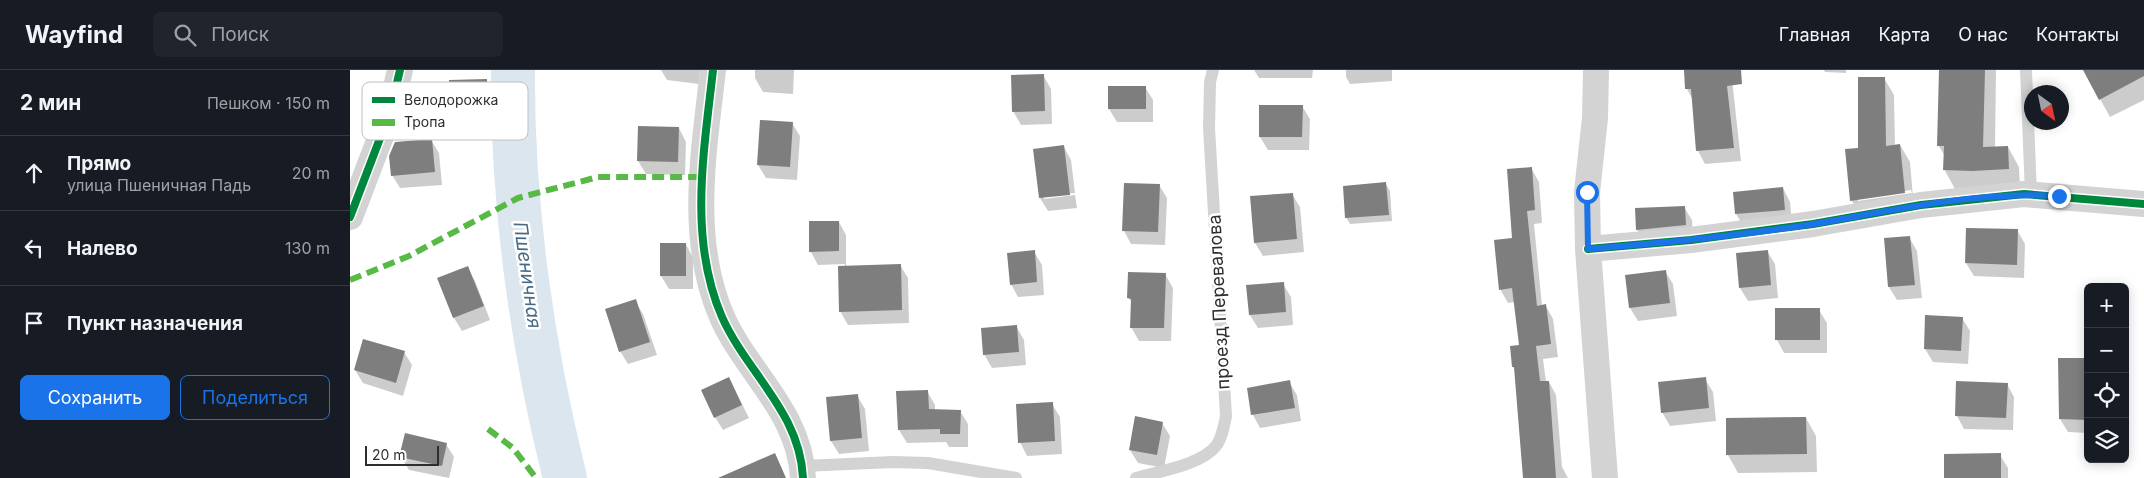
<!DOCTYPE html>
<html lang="ru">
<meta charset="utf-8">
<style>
:root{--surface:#171b24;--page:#20242c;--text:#f1f3f6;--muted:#9ea1a6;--line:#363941;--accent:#1a73e8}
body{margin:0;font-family:Inter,sans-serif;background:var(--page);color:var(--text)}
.controls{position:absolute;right:15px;bottom:15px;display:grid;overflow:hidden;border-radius:8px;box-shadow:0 2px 12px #0003}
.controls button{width:45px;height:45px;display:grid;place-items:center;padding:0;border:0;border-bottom:1px solid var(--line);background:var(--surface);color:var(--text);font:25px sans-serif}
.compass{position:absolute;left:1674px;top:15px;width:45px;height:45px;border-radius:50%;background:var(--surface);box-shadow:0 2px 12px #0003;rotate:147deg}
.scale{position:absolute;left:15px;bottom:12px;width:74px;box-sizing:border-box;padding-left:5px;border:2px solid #2e2e2e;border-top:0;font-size:14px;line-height:18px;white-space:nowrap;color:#2e2e2e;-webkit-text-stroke:4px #fff;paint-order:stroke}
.stop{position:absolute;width:15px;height:15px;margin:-11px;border:4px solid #1a73e8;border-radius:50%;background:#fff}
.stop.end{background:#1a73e8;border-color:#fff;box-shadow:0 1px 5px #0008}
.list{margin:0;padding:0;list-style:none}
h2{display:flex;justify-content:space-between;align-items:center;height:65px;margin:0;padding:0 20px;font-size:21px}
h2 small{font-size:16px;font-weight:400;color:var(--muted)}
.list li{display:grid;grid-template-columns:32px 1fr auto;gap:15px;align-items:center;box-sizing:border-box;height:75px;padding:0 20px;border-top:1px solid var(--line)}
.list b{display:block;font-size:19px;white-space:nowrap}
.list p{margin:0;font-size:16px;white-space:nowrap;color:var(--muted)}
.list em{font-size:16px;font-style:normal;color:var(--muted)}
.actions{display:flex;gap:10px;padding:15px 20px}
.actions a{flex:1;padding:11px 0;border:1px solid var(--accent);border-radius:8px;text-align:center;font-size:18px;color:var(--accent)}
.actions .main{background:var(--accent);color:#fff}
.icon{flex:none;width:28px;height:28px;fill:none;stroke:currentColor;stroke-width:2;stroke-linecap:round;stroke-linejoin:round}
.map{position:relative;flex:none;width:1794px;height:408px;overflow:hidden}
header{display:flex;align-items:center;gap:30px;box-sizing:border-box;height:70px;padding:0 25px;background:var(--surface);border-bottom:1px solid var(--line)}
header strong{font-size:24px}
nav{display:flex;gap:28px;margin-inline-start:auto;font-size:18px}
.search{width:350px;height:45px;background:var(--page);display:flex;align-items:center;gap:12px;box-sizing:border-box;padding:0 18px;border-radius:8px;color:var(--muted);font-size:19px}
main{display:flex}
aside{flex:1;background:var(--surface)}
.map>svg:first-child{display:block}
.shadow{fill:#0003;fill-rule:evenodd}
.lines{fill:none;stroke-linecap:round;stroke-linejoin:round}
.river{stroke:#dbe6ee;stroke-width:44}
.building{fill:#7e7e7e}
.lane{stroke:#d3d3d3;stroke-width:12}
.street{stroke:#d3d3d3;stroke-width:26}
.quiet{stroke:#58b947;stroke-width:6;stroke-dasharray:12 6;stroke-linecap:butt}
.cycleway-casing{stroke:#fff;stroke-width:11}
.cycleway{stroke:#00873e;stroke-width:8}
.route{stroke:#1a73e8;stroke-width:6}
.labels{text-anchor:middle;stroke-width:5;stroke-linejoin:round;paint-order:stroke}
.street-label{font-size:18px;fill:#2e2e2e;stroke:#fff}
.water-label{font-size:19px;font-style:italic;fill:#476b86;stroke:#fff}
.key{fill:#fff;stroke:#c0c0c0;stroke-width:1}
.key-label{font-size:14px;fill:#2e2e2e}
</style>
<header>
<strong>Wayfind</strong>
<div class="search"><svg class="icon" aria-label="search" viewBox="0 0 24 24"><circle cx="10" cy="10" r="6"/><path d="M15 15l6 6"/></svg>Поиск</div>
<nav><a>Главная</a><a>Карта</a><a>О нас</a><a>Контакты</a></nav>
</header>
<main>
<aside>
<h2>2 мин<small>Пешком · 150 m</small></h2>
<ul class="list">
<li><svg class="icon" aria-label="ahead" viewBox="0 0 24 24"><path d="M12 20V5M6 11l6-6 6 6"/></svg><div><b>Прямо</b><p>улица Пшеничная Падь</p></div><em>20 m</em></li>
<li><svg class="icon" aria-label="left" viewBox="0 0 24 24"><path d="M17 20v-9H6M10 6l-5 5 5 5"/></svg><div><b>Налево</b></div><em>130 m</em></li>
<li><svg class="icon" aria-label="arrive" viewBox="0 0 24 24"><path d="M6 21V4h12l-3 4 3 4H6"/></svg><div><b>Пункт назначения</b></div></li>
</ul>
<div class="actions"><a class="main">Сохранить</a><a>Поделиться</a></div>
</aside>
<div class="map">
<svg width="1794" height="408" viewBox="0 0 1794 408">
<rect width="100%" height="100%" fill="#fff"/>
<!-- shadow -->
<path class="shadow" d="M 311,0 L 350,0 L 349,14 L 317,10 Z
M 405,0 L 444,0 L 443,24 L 413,22 L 405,8 Z
M 904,0 L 963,0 L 962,8 L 909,8 Z
M 996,0 L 1042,0 L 1042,11 L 1000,14 L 996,7 Z
M 1335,0 L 1381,0 L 1391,91 L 1355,94 L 1348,81 L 1343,30 L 1337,19 Z
M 1474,0 L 1496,0 L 1496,3 L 1475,2 Z
M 1590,0 L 1646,0 L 1645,78 L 1658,77 L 1669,97 L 1670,119 L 1605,119 L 1594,99 L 1595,86 L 1588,75 Z
M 1734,0 L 1794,0 L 1794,30 L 1760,47 Z
M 693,5 L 701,19 L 702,54 L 671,55 L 663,41 Z
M 1534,8 L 1544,25 L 1545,76 L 1550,75 L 1560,92 L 1564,139 L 1511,147 L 1502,131 L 1510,79 ZM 1561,120 L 1562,123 L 1508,131 L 1508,129 Z
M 137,11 L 144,24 L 145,52 L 108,52 L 100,39 Z
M 795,17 L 803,30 L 803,52 L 767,52 L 759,39 L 759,18 Z
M 952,36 L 960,49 L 959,80 L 918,80 L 910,67 Z
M 442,53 L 450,66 L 447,110 L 416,108 L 408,95 Z
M 329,58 L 336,72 L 335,105 L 296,104 L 288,91 Z
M 81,70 L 89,83 L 92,115 L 50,118 L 42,105 Z
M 714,77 L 721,90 L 725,123 L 694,126 L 694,129 L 725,125 L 727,138 L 698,141 L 690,128 L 685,80 Z
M 1181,98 L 1189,112 L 1192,153 L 1184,154 L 1192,236 L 1196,236 L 1203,249 L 1208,287 L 1193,289 L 1196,312 L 1199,312 L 1206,325 L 1212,397 L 1218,408 L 1175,408 L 1165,300 L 1163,297 L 1170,276 L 1165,232 L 1158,233 L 1150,219 Z
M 1036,114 L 1040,121 L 1042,151 L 1000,154 L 996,147 Z
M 809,115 L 817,128 L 815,175 L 781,174 L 774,161 Z
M 1433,118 L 1440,132 L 1442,153 L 1394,157 L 1386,144 Z
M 942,124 L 950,137 L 954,182 L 913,186 L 905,173 Z
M 1334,137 L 1342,150 L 1343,168 L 1295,173 L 1287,159 Z
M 489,152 L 496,165 L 496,197 L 550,195 L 558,208 L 559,253 L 498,255 L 490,241 L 495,194 L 468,195 L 461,182 Z
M 1667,160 L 1675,174 L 1674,208 L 1624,206 L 1616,193 Z
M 1559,167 L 1567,181 L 1572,228 L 1547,230 L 1539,217 L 1536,169 Z
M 311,174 L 336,174 L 343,188 L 343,219 L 319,219 L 311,206 Z
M 1417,181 L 1425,194 L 1428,228 L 1398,231 L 1390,218 Z
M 684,182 L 692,195 L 694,225 L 668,227 L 661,214 Z
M 117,198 L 125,211 L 140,250 L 112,261 L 104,248 L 89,209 Z
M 1315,201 L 1323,214 L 1327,246 L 1288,251 L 1280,238 Z
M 815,204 L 823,218 L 821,271 L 789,271 L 781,257 L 782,233 L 779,228 Z
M 933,214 L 941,227 L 943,255 L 908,258 L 900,245 Z
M 285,231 L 293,244 L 307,285 L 278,294 L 270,281 Z
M 1469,240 L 1477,253 L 1477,283 L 1434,283 L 1427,270 Z
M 1576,247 L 1612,248 L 1620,261 L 1618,294 L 1583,292 L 1575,279 Z
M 666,256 L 674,270 L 676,295 L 642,298 L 634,284 Z
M 54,282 L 62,295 L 53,326 L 13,313 L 5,300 Z
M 1738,289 L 1738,363 L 1718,362 L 1710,349 Z
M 379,308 L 399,348 L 373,360 L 365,347 Z
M 1355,309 L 1363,322 L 1366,351 L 1320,356 L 1312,342 Z
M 939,312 L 947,325 L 951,351 L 910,358 L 903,345 L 898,319 Z
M 1657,314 L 1664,327 L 1663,360 L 1614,359 L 1607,346 Z
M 577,321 L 585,335 L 585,340 L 610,341 L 618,354 L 618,377 L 599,377 L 596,372 L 557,373 L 549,360 L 548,323 Z
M 507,325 L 515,339 L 519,381 L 489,384 L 481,371 L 477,328 Z
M 702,334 L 710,347 L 712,384 L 677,386 L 670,372 Z
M 1456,348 L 1466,366 L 1467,402 L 1388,403 L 1378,385 Z
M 812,353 L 820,366 L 814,398 L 788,393 L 780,380 Z
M 96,374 L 104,387 L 99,408 L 59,400 L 51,387 Z
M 1650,385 L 1658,398 L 1658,408 L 1595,408 Z"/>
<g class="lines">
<!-- river -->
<path class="river" d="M 163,0 C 162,135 182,277 215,408"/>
</g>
<!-- building -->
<path class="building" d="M 1334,0 L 1391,0 L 1392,14 L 1377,16 L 1384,78 L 1346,81 L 1341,19 L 1335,19 Z
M 1589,0 L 1635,0 L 1633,77 L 1658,76 L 1659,99 L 1622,101 L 1593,100 L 1594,76 L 1587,76 Z
M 1733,0 L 1794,0 L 1794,6 L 1749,30 Z
M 694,4 L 695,41 L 662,42 L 661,5 Z
M 1508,7 L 1535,7 L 1536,76 L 1550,74 L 1555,123 L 1500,131 L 1495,79 L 1508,78 Z
M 137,9 L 138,39 L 99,40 L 99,10 Z
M 758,16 L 796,16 L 796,39 L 758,39 Z
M 909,35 L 953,35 L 952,67 L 909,67 Z
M 410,50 L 443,52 L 440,97 L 407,95 Z
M 288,56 L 329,57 L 328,92 L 287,91 Z
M 82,69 L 85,102 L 41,106 L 39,86 L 45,72 Z
M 714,75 L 720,125 L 689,128 L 683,79 Z
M 1182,97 L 1185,140 L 1177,141 L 1187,236 L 1196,234 L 1201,274 L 1186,276 L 1190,311 L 1199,311 L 1206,408 L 1173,408 L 1164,297 L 1162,297 L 1160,276 L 1169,275 L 1162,218 L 1149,220 L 1144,170 L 1162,168 L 1157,99 Z
M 1036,112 L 1039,145 L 995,148 L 993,116 Z
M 774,113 L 810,114 L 808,162 L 772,161 Z
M 1433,117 L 1435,140 L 1385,144 L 1383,122 Z
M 943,123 L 947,169 L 904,173 L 900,126 Z
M 1335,136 L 1336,155 L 1286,160 L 1285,138 Z
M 459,151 L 489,151 L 489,181 L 459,182 Z
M 1616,158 L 1668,159 L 1667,195 L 1615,193 Z
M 1560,166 L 1565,215 L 1538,217 L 1534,168 Z
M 310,173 L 336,173 L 336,206 L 310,206 Z
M 685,180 L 687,212 L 660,215 L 657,183 Z
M 1418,180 L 1421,215 L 1389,218 L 1386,183 Z
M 551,194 L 552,240 L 489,242 L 488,196 Z
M 118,196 L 134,236 L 103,248 L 87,208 Z
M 1316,200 L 1320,233 L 1279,238 L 1275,205 Z
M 778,202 L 816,203 L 814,258 L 780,258 L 781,229 L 777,228 Z
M 934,212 L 936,242 L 899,245 L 896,215 Z
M 286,229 L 300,272 L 269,282 L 255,239 Z
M 1425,238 L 1470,238 L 1470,270 L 1425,270 Z
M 1575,245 L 1613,247 L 1611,281 L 1574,279 Z
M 667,255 L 669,282 L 633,285 L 631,258 Z
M 13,269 L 55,281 L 46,313 L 4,300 Z
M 1708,288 L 1738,288 L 1738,350 L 1709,349 Z
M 379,307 L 392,335 L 364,348 L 351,320 Z
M 1356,307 L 1359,338 L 1311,343 L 1308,312 Z
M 940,310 L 945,338 L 901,345 L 897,318 Z
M 1606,311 L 1658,313 L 1656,348 L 1605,346 Z
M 578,320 L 579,339 L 611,340 L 610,364 L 590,364 L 590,359 L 548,360 L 546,321 Z
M 508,324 L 512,368 L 480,371 L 476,327 Z
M 703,332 L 705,371 L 668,373 L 666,334 Z
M 785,346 L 813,352 L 807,385 L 779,380 Z
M 1456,347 L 1457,384 L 1376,385 L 1376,348 Z
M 55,363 L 97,373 L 92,396 L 49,387 Z
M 425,383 L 436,408 L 368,408 Z
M 1651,383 L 1651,408 L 1594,408 L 1594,384 Z"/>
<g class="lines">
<!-- lane -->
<path class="lane" d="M 1676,0 L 1681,124
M 453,396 L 543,392 L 578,393 L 666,408
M 786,408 C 809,401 851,395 866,376 C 872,368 874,356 876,346 L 859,58 L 860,12 L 863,0"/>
<!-- street -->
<path class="street" d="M 363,0 C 354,81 338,169 372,247 C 397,303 450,342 453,408
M 1246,0 L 1245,48 L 1237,122 L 1238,179 L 1255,408
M 0,147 L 40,42 L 50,0
M 1238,179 L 1341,170 L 1463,154 L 1571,135 L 1674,124 L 1794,134"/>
<!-- quiet -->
<path class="quiet" d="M 0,210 L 59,186 L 168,128 L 248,107 L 351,107
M 138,359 L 163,378 L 186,408"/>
<!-- cycleway casing -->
<g class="cycleway-casing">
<path id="cycleway" d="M 363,0 C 354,81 338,169 372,247 C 397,303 450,342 453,408
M 0,147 L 40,42 L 50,0
M 1238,179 L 1341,170 L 1463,154 L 1571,135 L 1674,124 L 1794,134"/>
</g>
<!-- cycleway -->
<use href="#cycleway" class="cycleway"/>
</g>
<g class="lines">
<!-- route -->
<path class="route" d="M 1237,122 L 1238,179 C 1314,173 1389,166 1464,154 C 1545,140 1627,121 1709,126"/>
</g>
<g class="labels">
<!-- street labels -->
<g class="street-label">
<text transform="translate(869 232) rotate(-93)" y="6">проезд Перевалова</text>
</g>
<!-- water labels -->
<g class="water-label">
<text transform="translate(178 205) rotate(82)" y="7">Пшеничная</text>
</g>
</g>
<!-- legend -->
<rect x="12" y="12" width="166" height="58" rx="8" class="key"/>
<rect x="22" y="27" width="23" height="6" fill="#00873e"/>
<rect x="22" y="49" width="23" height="7" fill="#58b947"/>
<g class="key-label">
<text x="54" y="35">Велодорожка</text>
<text x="54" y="57">Тропа</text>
</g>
</svg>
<div class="controls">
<button>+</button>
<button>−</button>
<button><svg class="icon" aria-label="locate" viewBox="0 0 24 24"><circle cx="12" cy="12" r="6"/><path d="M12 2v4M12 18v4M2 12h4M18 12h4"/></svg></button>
<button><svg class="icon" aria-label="layers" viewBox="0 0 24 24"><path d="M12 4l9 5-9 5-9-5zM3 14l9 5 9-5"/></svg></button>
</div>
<svg class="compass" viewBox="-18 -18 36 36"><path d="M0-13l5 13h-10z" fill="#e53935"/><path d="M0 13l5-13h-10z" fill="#9ea1a6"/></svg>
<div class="scale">20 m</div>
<div class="stop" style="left:1237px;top:122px"></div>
<div class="stop end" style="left:1709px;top:126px"></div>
</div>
</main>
